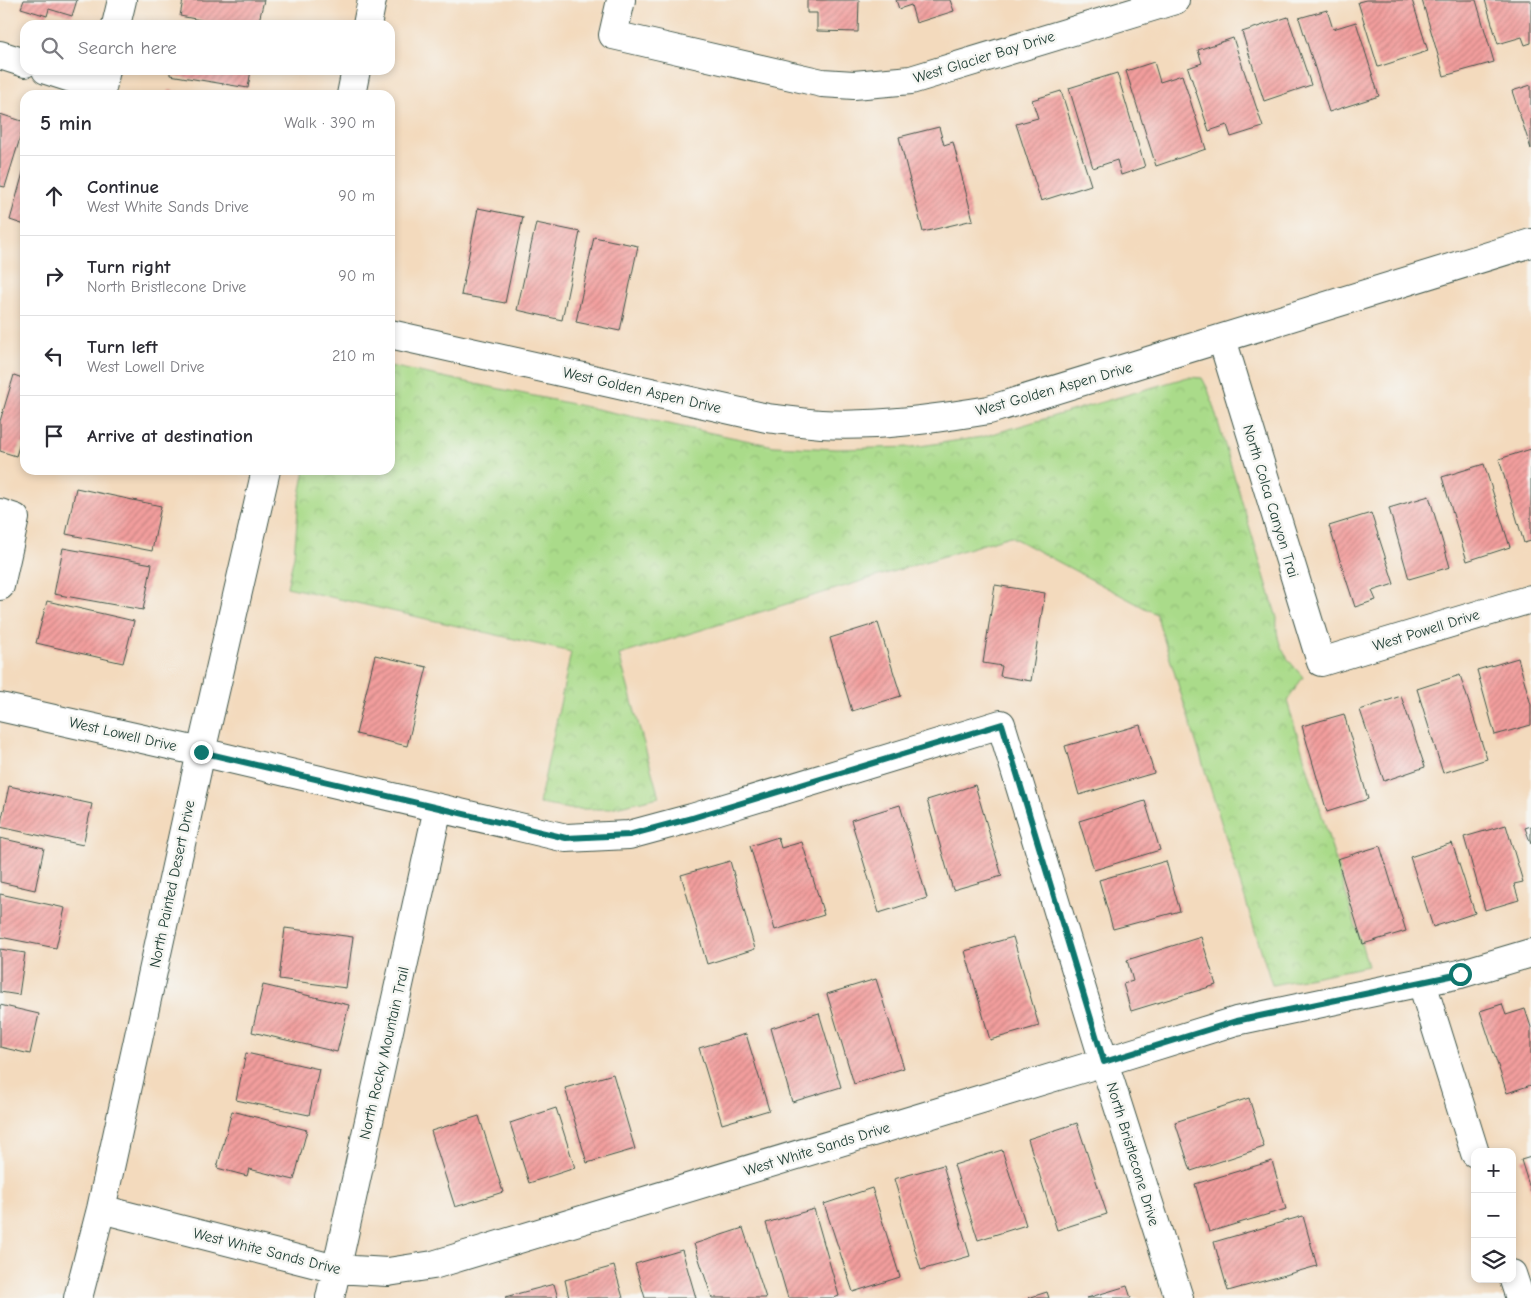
<!DOCTYPE html>
<meta charset="utf-8">
<style>
:root{--surface:#fff;--page:#f2f2f3;--text:#2b2b33;--muted:#7c7c81;--line:#e1e1e2}
body{margin:0;font-family:"Comic Neue",sans-serif;background:var(--page);color:var(--text)}
.controls{position:absolute;right:15px;bottom:15px;display:grid;overflow:hidden;border-radius:10px;box-shadow:0 2px 8px #0003}
.controls button{width:45px;height:45px;display:grid;place-items:center;padding:0;border:0;border-bottom:1px solid var(--line);background:var(--surface);color:var(--text);font:25px sans-serif}
.stop{position:absolute;width:15px;height:15px;margin:-11px;border:4px solid #0f766e;border-radius:50%;background:#fff}
.stop.end{background:#0f766e;border-color:#fff;box-shadow:0 1px 5px #0008}
.list{margin:0;padding:0;list-style:none}
h2{display:flex;justify-content:space-between;align-items:center;height:65px;margin:0;padding:0 20px;font-size:21px}
h2 small{font-size:16px;font-weight:400;color:var(--muted)}
.list li{display:grid;grid-template-columns:32px 1fr auto;gap:15px;align-items:center;box-sizing:border-box;height:80px;padding:0 20px;border-top:1px solid var(--line)}
.list b{display:block;font-size:19px;white-space:nowrap}
.list p{margin:0;font-size:16px;white-space:nowrap;color:var(--muted)}
.list em{font-size:16px;font-style:normal;color:var(--muted)}
.icon{flex:none;width:28px;height:28px;fill:none;stroke:currentColor;stroke-width:2;stroke-linecap:round;stroke-linejoin:round}
.map{position:relative;flex:none;width:1531px;height:1298px;overflow:hidden}
.search{position:absolute;background:var(--surface);box-shadow:0 2px 8px #0003;left:20px;top:20px;width:375px;height:55px;display:flex;align-items:center;gap:12px;box-sizing:border-box;padding:0 18px;border-radius:15px;color:var(--muted);font-size:19px}
.panel{position:absolute;background:var(--surface);box-shadow:0 2px 8px #0003;left:20px;top:90px;width:375px;height:385px;border-radius:15px}
.map>svg:first-child{display:block}
.park{fill:url(#park-crowns);stroke:#648c5f}
.building{fill:url(#building-hatch)}
.lines{fill:none;stroke-linecap:round;stroke-linejoin:round}
.minor-casing{stroke:#3f5549;stroke-width:30}
.minor{stroke:#fff;stroke-width:28}
.route{stroke:#0f766e;stroke-width:6}
.labels{text-anchor:middle;stroke-width:5;stroke-linejoin:round;paint-order:stroke}
.street-label{font-size:15px;fill:#1f3d34;stroke:#f6f6f2}
</style>
<div class="map">
<svg width="1531" height="1298" viewBox="0 0 1531 1298">
<defs>
<pattern id="park-crowns" width="20" height="18" patternUnits="userSpaceOnUse" patternTransform="scale(1.25)"><rect width="20" height="18" fill="#aadb8a"/><path d="M2 6a3 3 0 1 1 6 0M12 15a3 3 0 1 1 6 0" fill="none" stroke="#92bd78"/></pattern>
<pattern id="building-hatch" width="6" height="6" patternUnits="userSpaceOnUse" patternTransform="scale(1.25)"><rect width="6" height="6" fill="#f39e9d"/><path d="M-1 1l2-2M0 6l6-6M5 7l2-2" fill="none" stroke="#c48281"/></pattern>
</defs>
<rect width="100%" height="100%" fill="#f6f6f2"/>
<filter id="ink" filterUnits="userSpaceOnUse"><feTurbulence type="fractalNoise" baseFrequency=".02" numOctaves="2"/><feDisplacementMap in="SourceGraphic" scale="10" xChannelSelector="R" yChannelSelector="G"/><feConvolveMatrix kernelMatrix="1 2 1 2 8 2 1 2 1" color-interpolation-filters="sRGB"/></filter>
<filter id="wash" filterUnits="userSpaceOnUse"><feTurbulence type="fractalNoise" baseFrequency=".0096" numOctaves="4" result="noise"/><feDisplacementMap in="SourceGraphic" scale="20" xChannelSelector="R" yChannelSelector="G"/><feGaussianBlur stdDeviation="1.12" result="paint"/><feColorMatrix in="noise" values="0 0 0 0 0 0 0 0 0 0 0 0 0 0 0 0 0 1.4 0 .05"/><feComposite in="paint" operator="in"/></filter>
<g filter="url(#wash)">
<rect width="100%" height="100%" fill="#f3dabd"/>
<!-- park -->
<path class="park" d="M 390,366 L 774,446 L 836,449 L 913,447 L 982,437 L 1188,377 L 1202,378 L 1208,389 L 1277,618 C 1275,645 1286,658 1303,677 L 1287,701 L 1368,966 L 1272,985 L 1156,614 L 1010,536 L 619,655 L 659,797 L 606,809 L 570,809 L 539,804 L 571,652 L 287,587 L 294,556 L 299,500 L 305,470 L 390,470 Z"/>
<g id="blocks">
<!-- building -->
<path class="building" d="M 24,0 L 77,0 L 72,16 L 49,9 L 47,16 L 21,8 Z
M 183,0 L 264,0 L 258,25 L 226,25 L 180,16 Z
M 807,0 L 859,0 L 858,32 L 817,31 L 817,13 L 807,13 Z
M 896,0 L 950,0 L 954,11 L 916,23 L 911,5 L 899,9 Z
M 1366,0 L 1412,0 L 1428,51 L 1378,67 L 1358,2 Z
M 1422,0 L 1476,0 L 1494,62 L 1444,76 Z
M 1485,0 L 1531,0 L 1531,43 L 1525,45 L 1522,37 L 1498,44 Z
M 1327,10 L 1333,29 L 1356,22 L 1379,96 L 1329,112 L 1299,18 Z
M 1288,17 L 1311,85 L 1264,101 L 1242,32 Z
M 1233,38 L 1263,127 L 1231,137 L 1227,125 L 1209,131 L 1188,68 L 1202,63 L 1198,50 Z
M 1154,62 L 1160,82 L 1182,75 L 1206,149 L 1156,166 L 1126,71 Z
M 170,70 L 251,70 L 248,88 L 170,75 Z
M 1117,73 L 1145,167 L 1121,175 L 1117,160 L 1093,168 L 1069,88 Z
M 1531,85 L 1531,149 L 1512,91 Z
M 169,90 L 189,94 L 188,95 L 168,95 Z
M 1061,91 L 1091,185 L 1041,201 L 1016,124 L 1038,118 L 1032,100 Z
M 0,114 L 25,122 L 5,187 L 0,186 Z
M 939,127 L 944,145 L 953,142 L 973,220 L 923,232 L 899,137 Z
M 24,169 L 25,169 L 25,225 L 10,220 Z
M 478,208 L 523,217 L 505,303 L 461,295 Z
M 536,223 L 580,232 L 562,320 L 517,310 Z
M 594,237 L 638,246 L 620,331 L 576,322 Z
M 14,375 L 25,379 L 25,444 L 20,443 L 16,456 L 0,451 L 0,421 Z
M 1531,449 L 1531,541 L 1524,543 L 1499,459 Z
M 1484,464 L 1510,547 L 1467,561 L 1442,477 Z
M 76,488 L 161,506 L 152,551 L 66,534 Z
M 1429,496 L 1450,567 L 1409,579 L 1389,508 Z
M 1371,513 L 1394,584 L 1372,591 L 1376,600 L 1355,607 L 1329,526 Z
M 63,548 L 152,564 L 143,610 L 54,594 Z
M 995,585 L 1045,593 L 1031,681 L 1000,676 L 1002,666 L 983,663 Z
M 47,601 L 134,621 L 123,663 L 36,643 Z
M 878,623 L 901,696 L 852,711 L 830,638 Z
M 375,655 L 427,667 L 407,746 L 356,734 Z
M 1518,658 L 1531,705 L 1531,725 L 1495,735 L 1477,670 Z
M 1460,675 L 1487,759 L 1443,773 L 1417,689 Z
M 1401,696 L 1425,767 L 1384,781 L 1360,710 Z
M 1344,714 L 1368,799 L 1327,812 L 1302,726 Z
M 1140,725 L 1154,773 L 1079,795 L 1065,746 Z
M 975,785 L 1002,876 L 953,890 L 927,800 Z
M 9,786 L 92,804 L 83,845 L 0,827 Z
M 1145,801 L 1160,850 L 1094,870 L 1079,821 Z
M 900,805 L 927,898 L 879,913 L 851,820 Z
M 1506,825 L 1523,882 L 1514,884 L 1519,900 L 1485,910 L 1464,837 Z
M 1531,826 L 1531,844 L 1525,828 Z
M 778,837 L 781,848 L 802,842 L 824,915 L 775,930 L 750,846 Z
M 0,838 L 44,848 L 35,890 L 0,882 Z
M 1452,843 L 1475,913 L 1433,927 L 1410,857 Z
M 1380,846 L 1406,931 L 1363,944 L 1337,859 Z
M 730,861 L 755,949 L 707,964 L 681,875 Z
M 1166,861 L 1180,911 L 1113,929 L 1099,880 Z
M 0,894 L 65,908 L 56,948 L 0,937 Z
M 285,928 L 353,937 L 346,988 L 279,979 Z
M 1013,937 L 1039,1026 L 990,1040 L 965,951 Z
M 1201,937 L 1216,985 L 1131,1011 L 1123,984 L 1133,981 L 1127,960 Z
M 0,949 L 25,953 L 19,995 L 0,992 Z
M 876,979 L 904,1068 L 854,1084 L 827,994 Z
M 263,985 L 349,1005 L 337,1052 L 252,1032 Z
M 1502,1004 L 1506,1015 L 1525,1009 L 1531,1027 L 1531,1085 L 1507,1093 L 1480,1011 Z
M 0,1005 L 39,1014 L 30,1054 L 0,1047 Z
M 819,1013 L 841,1087 L 792,1102 L 771,1028 Z
M 746,1034 L 769,1110 L 722,1124 L 699,1048 Z
M 246,1053 L 319,1069 L 309,1115 L 236,1100 Z
M 613,1074 L 635,1149 L 587,1163 L 565,1088 Z
M 1249,1098 L 1264,1147 L 1191,1171 L 1175,1122 Z
M 556,1108 L 575,1168 L 529,1183 L 510,1123 Z
M 232,1111 L 307,1130 L 294,1180 L 249,1169 L 247,1176 L 217,1168 Z
M 479,1116 L 503,1192 L 455,1207 L 431,1131 Z
M 1077,1123 L 1107,1214 L 1057,1230 L 1028,1139 Z
M 1002,1150 L 1026,1225 L 978,1240 L 954,1165 Z
M 1531,1157 L 1531,1192 L 1521,1160 Z
M 1272,1161 L 1286,1209 L 1209,1232 L 1195,1184 Z
M 943,1165 L 970,1256 L 921,1270 L 894,1179 Z
M 872,1188 L 900,1277 L 853,1292 L 824,1204 Z
M 814,1209 L 839,1296 L 834,1298 L 788,1298 L 766,1223 Z
M 1303,1216 L 1317,1266 L 1228,1291 L 1214,1242 Z
M 743,1228 L 766,1298 L 712,1298 L 694,1244 Z
M 682,1250 L 696,1298 L 645,1298 L 635,1264 Z
M 614,1266 L 623,1298 L 569,1298 L 565,1280 Z
M 554,1284 L 558,1298 L 506,1298 L 505,1297 Z
M 1127,1286 L 1131,1298 L 1087,1298 Z
M 1047,1292 L 1049,1298 L 1028,1298 Z"/>
</g>
</g>
<g filter="url(#ink)">
<use href="#blocks" fill-opacity="0" stroke="#3f5549" stroke-width="1"/>
<g class="lines">
<!-- minor casing -->
<g class="minor-casing">
<path id="minor" d="M 621,0 L 613,35 L 822,83 L 854,85 L 911,80 L 1175,0
M 116,25 L 122,0
M 367,25 L 372,0
M 0,55 L 25,63
M 46,70 L 102,88 L 106,70
M 351,95 L 356,70
M 390,334 L 767,418 C 785,420 803,423 821,424 C 877,427 934,419 989,410 L 1531,243
M 1222,339 L 1321,662 L 1531,599
M 0,513 L 15,518 L 0,586
M 0,707 L 201,752 L 566,838 L 629,835 L 692,818 L 1001,724 L 1104,1062 L 1179,1298
M 1422,983 L 1475,1153
M 101,1209 L 336,1269 L 388,1272 L 433,1265 L 1104,1062 L 1236,1021 L 1460,974 L 1531,953
M 1512,1274 L 1520,1298
M 78,1298 L 101,1209 L 201,752 L 266,470
M 330,1298 L 438,808"/>
</g>
<!-- minor -->
<use href="#minor" class="minor"/>
</g>
</g>
<g class="lines" filter="url(#ink)">
<!-- route -->
<path class="route" d="M 201,752 L 566,838 L 629,835 L 692,818 L 1002,724 L 1104,1062 L 1236,1021 L 1460,974"/>
</g>
<g class="labels">
<!-- street labels -->
<g class="street-label">
<text transform="translate(984 57) rotate(-17)" y="5">West Glacier Bay Drive</text>
<text transform="translate(1054 389) rotate(-16)" y="5">West Golden Aspen Drive</text>
<text transform="translate(642 390) rotate(13)" y="5">West Golden Aspen Drive</text>
<text transform="translate(1271 501) rotate(73)" y="5">North Colca Canyon Trai</text>
<text transform="translate(1426 630) rotate(-17)" y="5">West Powell Drive</text>
<text transform="translate(123 734) rotate(13)" y="5">West Lowell Drive</text>
<text transform="translate(172 884) rotate(-78)" y="5">North Painted Desert Drive</text>
<text transform="translate(384 1053) rotate(-77)" y="5">North Rocky Mountain Trail</text>
<text transform="translate(817 1149) rotate(-17)" y="5">West White Sands Drive</text>
<text transform="translate(1133 1154) rotate(73)" y="5">North Bristlecone Drive</text>
<text transform="translate(267 1251) rotate(14)" y="5">West White Sands Drive</text>
</g>
</g>
</svg>
<div class="controls">
<button>+</button>
<button>−</button>
<button><svg class="icon" aria-label="layers" viewBox="0 0 24 24"><path d="M12 4l9 5-9 5-9-5zM3 14l9 5 9-5"/></svg></button>
</div>
<div class="stop" style="left:1460px;top:974px"></div>
<div class="stop end" style="left:201px;top:752px"></div>
<div class="search"><svg class="icon" aria-label="search" viewBox="0 0 24 24"><circle cx="10" cy="10" r="6"/><path d="M15 15l6 6"/></svg>Search here</div>
<section class="panel">
<h2>5 min<small>Walk · 390 m</small></h2>
<ul class="list">
<li><svg class="icon" aria-label="ahead" viewBox="0 0 24 24"><path d="M12 20V5M6 11l6-6 6 6"/></svg><div><b>Continue</b><p>West White Sands Drive</p></div><em>90 m</em></li>
<li><svg class="icon" aria-label="right" viewBox="0 0 24 24"><path d="M7 20v-9h11M14 6l5 5-5 5"/></svg><div><b>Turn right</b><p>North Bristlecone Drive</p></div><em>90 m</em></li>
<li><svg class="icon" aria-label="left" viewBox="0 0 24 24"><path d="M17 20v-9H6M10 6l-5 5 5 5"/></svg><div><b>Turn left</b><p>West Lowell Drive</p></div><em>210 m</em></li>
<li><svg class="icon" aria-label="arrive" viewBox="0 0 24 24"><path d="M6 21V4h12l-3 4 3 4H6"/></svg><div><b>Arrive at destination</b></div></li>
</ul>
</section>
</div>
